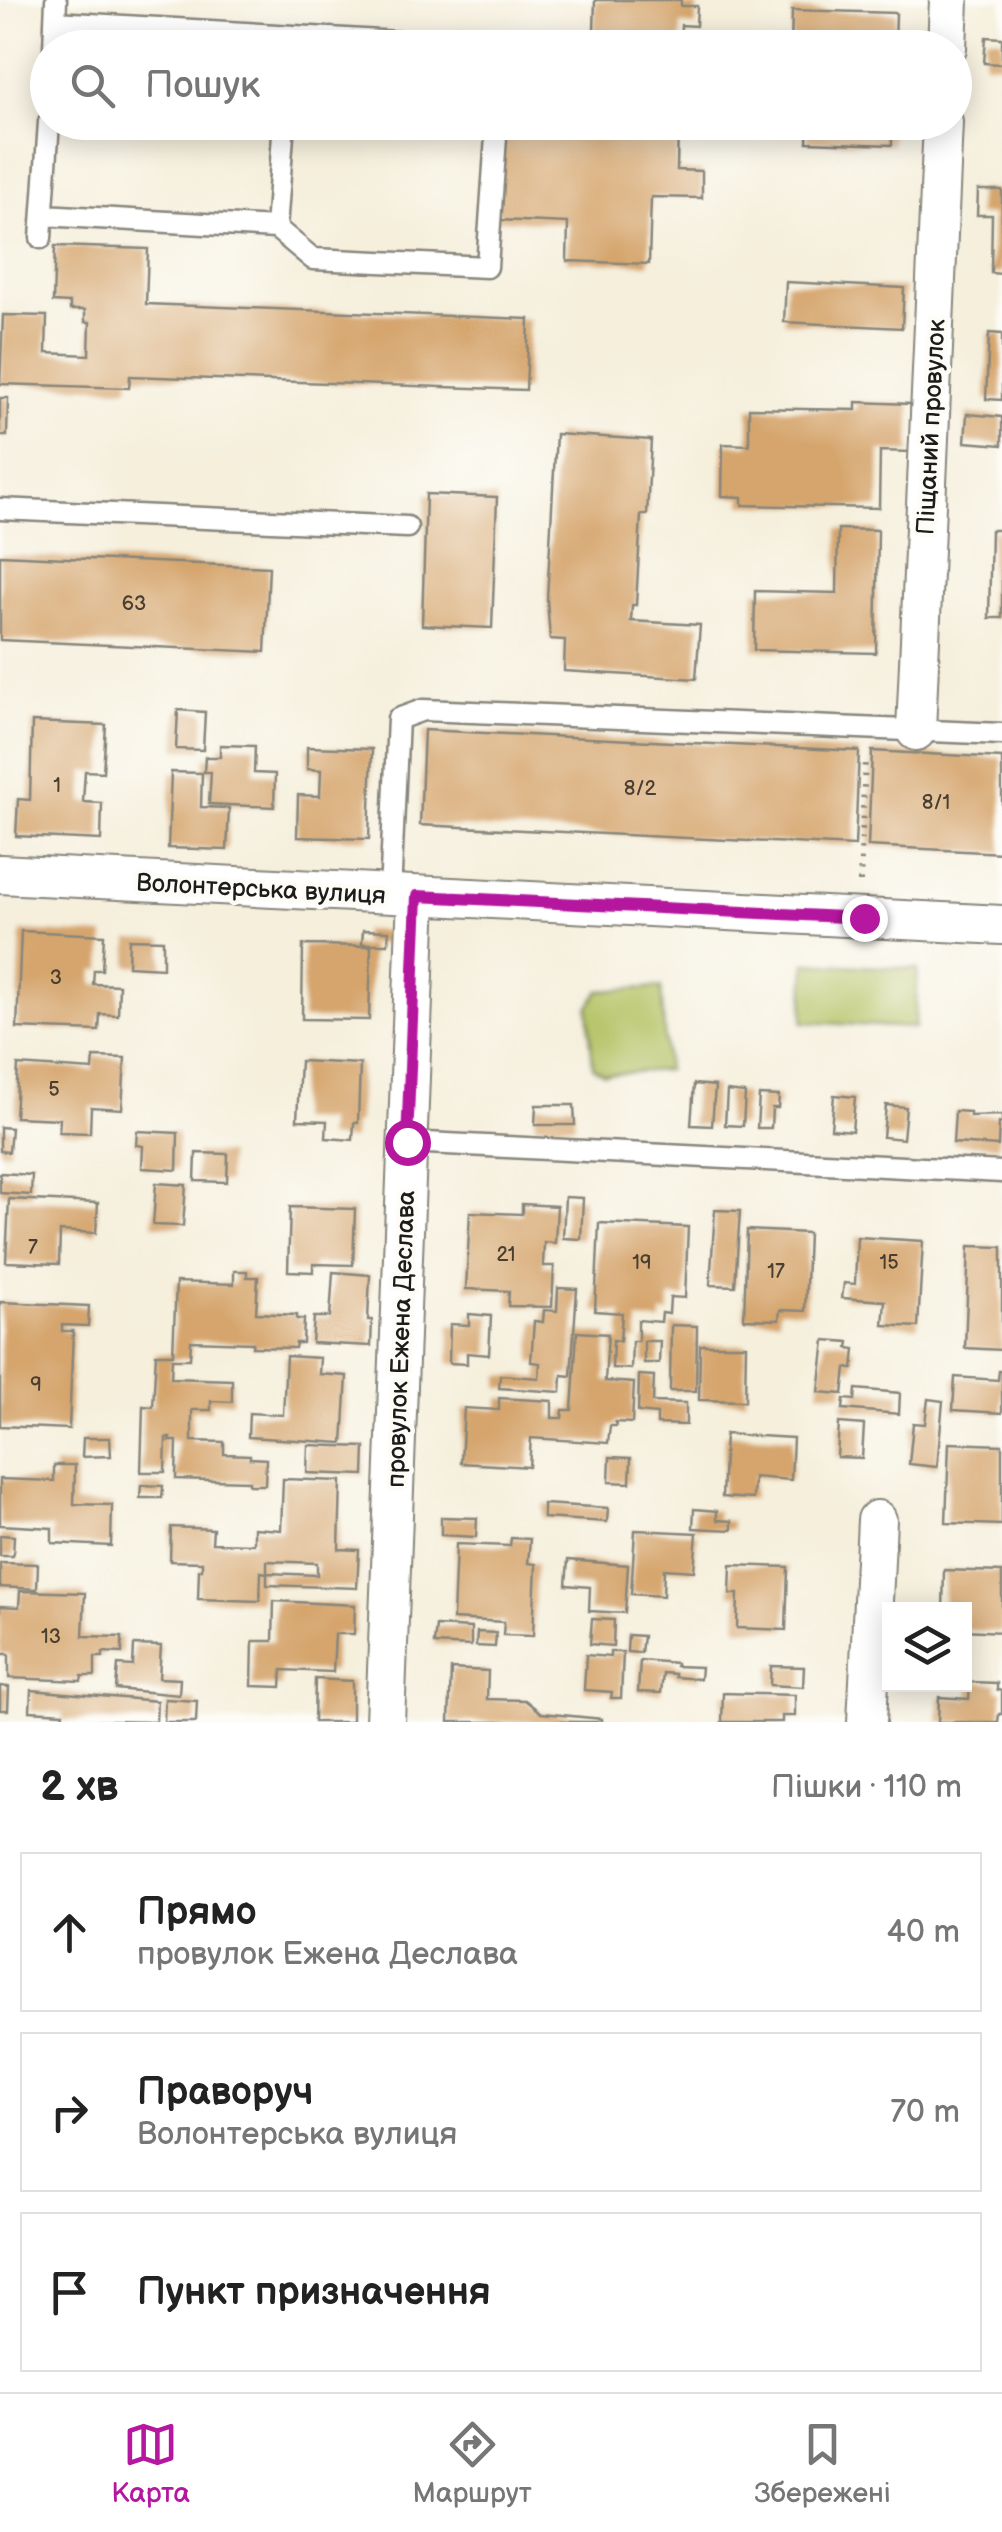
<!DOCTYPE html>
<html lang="uk">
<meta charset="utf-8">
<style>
:root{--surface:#fff;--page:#f6f6f6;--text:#222;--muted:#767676;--line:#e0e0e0;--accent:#b5179e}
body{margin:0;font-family:"Balsamiq Sans",sans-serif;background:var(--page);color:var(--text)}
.controls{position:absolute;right:30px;bottom:30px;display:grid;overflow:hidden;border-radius:0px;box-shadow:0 5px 25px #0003}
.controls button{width:90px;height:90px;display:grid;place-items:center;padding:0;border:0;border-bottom:2px solid var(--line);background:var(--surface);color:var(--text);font:50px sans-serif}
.stop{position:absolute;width:30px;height:30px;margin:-22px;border:8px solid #b5179e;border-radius:50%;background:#fff}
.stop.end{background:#b5179e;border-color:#fff;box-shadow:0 2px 10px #0008}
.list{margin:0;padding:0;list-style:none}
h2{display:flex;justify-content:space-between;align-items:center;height:130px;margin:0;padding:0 40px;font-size:42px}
h2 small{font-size:32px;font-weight:400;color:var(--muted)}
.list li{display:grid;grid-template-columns:65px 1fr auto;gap:30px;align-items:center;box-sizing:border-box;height:160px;margin:0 20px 20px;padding:0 20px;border:2px solid var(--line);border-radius:0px}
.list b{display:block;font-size:38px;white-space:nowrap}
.list p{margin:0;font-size:32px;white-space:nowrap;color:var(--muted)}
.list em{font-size:32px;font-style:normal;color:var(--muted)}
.icon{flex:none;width:55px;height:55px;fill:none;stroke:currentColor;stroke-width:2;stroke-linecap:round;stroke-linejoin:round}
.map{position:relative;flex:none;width:1002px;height:1722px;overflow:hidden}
.search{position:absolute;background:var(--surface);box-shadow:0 5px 25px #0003;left:30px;right:30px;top:30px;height:110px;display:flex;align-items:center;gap:25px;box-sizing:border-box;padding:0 35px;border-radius:55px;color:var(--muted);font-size:38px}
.sheet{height:670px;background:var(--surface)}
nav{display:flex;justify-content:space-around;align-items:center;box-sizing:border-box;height:140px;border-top:2px solid var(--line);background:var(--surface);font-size:28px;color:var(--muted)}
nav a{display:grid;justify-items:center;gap:5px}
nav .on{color:var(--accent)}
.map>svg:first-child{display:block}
.green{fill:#b5c366;stroke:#687041;stroke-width:2.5}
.building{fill:#d5a56d;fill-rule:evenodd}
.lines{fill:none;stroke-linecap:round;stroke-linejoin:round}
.lane-casing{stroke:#88867c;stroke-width:25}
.street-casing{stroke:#88867c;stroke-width:42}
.path{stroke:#88867c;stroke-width:6;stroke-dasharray:2.5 8;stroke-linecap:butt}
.lane{stroke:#fff;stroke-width:20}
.street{stroke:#fff;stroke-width:38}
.route{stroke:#b5179e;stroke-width:12}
.labels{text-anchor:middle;stroke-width:9;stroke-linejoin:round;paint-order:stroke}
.number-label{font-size:20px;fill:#4a3e30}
.street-label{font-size:25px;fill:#1c1c1c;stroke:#fdfcf7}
</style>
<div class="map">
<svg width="1002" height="1722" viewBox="0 0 1002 1722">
<rect width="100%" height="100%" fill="#fdfcf7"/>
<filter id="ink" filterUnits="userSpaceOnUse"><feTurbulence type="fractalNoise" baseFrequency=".01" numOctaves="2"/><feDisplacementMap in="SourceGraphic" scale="20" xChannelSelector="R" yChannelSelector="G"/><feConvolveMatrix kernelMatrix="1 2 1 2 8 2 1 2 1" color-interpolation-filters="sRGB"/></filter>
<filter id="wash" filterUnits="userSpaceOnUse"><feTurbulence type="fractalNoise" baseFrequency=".0048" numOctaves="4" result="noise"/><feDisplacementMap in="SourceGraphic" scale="40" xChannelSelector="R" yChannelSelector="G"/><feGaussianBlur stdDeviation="2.25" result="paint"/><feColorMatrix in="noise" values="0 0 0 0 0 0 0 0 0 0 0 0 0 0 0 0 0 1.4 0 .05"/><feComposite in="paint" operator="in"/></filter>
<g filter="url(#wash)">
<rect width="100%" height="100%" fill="#f5efdc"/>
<!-- green -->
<path class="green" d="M 806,963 L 918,969 L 915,1028 L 803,1022 Z
M 661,987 L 667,1070 L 604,1074 L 593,1067 L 588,1008 L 599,991 Z"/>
<g id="blocks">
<!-- building -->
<path class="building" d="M 595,0 L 681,0 L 681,6 L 697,6 L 696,26 L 681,25 L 680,48 L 588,48 L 588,31 L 594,31 Z
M 792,10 L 896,13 L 895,48 L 791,48 Z
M 986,37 L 1002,38 L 1002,64 L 984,63 Z
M 500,122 L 678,122 L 677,170 L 702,171 L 702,198 L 651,197 L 649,264 L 567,261 L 568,223 L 497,220 Z
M 808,122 L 892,122 L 892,145 L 807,142 Z
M 978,190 L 1002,190 L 1002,274 L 991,273 L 992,215 L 977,215 Z
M 55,246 L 148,249 L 146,304 L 529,319 L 526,390 L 130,376 L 129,388 L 0,384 L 3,315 L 47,316 L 46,353 L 89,355 L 90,322 L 85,322 L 85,310 L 70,310 L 70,303 L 53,302 Z
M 786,282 L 904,288 L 902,328 L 784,322 Z
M 989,333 L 1002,334 L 1002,400 L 986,399 Z
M 0,398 L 8,398 L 7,436 L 0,436 Z
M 856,402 L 911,404 L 910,452 L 880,451 L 879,508 L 742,505 L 742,497 L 722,496 L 723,444 L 749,445 L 749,408 L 856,410 Z
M 967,414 L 1002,417 L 1002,445 L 965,442 Z
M 556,434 L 651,440 L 647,515 L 641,515 L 636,605 L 632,605 L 631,621 L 700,625 L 696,679 L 564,671 L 565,640 L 550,639 L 547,599 Z
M 426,494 L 497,497 L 492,628 L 422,625 Z
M 838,529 L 878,530 L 876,653 L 754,650 L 755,591 L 837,593 Z
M 991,530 L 1002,530 L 1002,618 L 989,618 Z
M 0,555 L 269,567 L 265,652 L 0,640 Z
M 178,710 L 205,712 L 203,750 L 176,749 Z
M 32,722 L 106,725 L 103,772 L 85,771 L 83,802 L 102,803 L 101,840 L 16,836 L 18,799 L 30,800 Z
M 424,730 L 859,751 L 855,846 L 420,825 Z
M 220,745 L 255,746 L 254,773 L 275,774 L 274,807 L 209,804 L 211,772 L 204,772 L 205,757 L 220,757 Z
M 307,747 L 372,749 L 369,839 L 297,837 L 298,795 L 320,796 L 321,770 L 307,769 Z
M 872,751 L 1002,758 L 1002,853 L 868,846 Z
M 171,772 L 202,773 L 201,807 L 229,808 L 227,850 L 168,848 Z
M 363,930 L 389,931 L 388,944 L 362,944 Z
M 21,931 L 104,935 L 102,970 L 94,970 L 93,984 L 119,985 L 118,1015 L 100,1014 L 99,1031 L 17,1028 Z
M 129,939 L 163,940 L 163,968 L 128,966 Z
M 303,945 L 371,946 L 369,1020 L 302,1019 Z
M 94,1057 L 125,1058 L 122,1109 L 91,1107 L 90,1133 L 59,1132 L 60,1119 L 15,1117 L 18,1065 L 93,1070 Z
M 300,1061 L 360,1064 L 358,1123 L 354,1123 L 353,1140 L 326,1138 L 327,1121 L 297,1120 Z
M 694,1084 L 715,1086 L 712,1126 L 691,1125 Z
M 727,1091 L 745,1093 L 743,1126 L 725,1125 Z
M 759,1095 L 779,1096 L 778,1108 L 772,1108 L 771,1128 L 757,1128 Z
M 834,1095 L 855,1097 L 852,1131 L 831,1129 Z
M 536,1105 L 574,1105 L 575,1125 L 535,1125 Z
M 886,1105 L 906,1107 L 903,1139 L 883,1137 Z
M 955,1111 L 970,1112 L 970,1116 L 1002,1115 L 1002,1123 L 999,1123 L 998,1146 L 953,1143 Z
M 0,1127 L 11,1128 L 9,1152 L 0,1151 Z
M 137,1131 L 178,1133 L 177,1170 L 142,1168 L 143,1146 L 136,1145 Z
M 196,1153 L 228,1154 L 227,1182 L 195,1181 Z
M 0,1173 L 32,1175 L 31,1195 L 0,1193 Z
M 156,1183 L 186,1185 L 183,1226 L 153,1225 Z
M 565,1197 L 583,1198 L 581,1239 L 563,1238 Z
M 9,1199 L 98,1203 L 96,1233 L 60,1231 L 59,1264 L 6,1262 Z
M 522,1204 L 557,1206 L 555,1243 L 544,1242 L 543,1266 L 554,1266 L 552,1307 L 508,1306 L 509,1291 L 466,1289 L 470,1212 L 522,1214 Z
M 290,1207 L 355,1209 L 353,1265 L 313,1264 L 313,1272 L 288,1271 Z
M 715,1210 L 740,1211 L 735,1286 L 710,1285 Z
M 599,1223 L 688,1227 L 685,1298 L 670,1297 L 669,1314 L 662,1313 L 661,1322 L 638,1320 L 638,1341 L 632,1341 L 631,1369 L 612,1368 L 613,1340 L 620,1341 L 622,1313 L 595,1311 Z
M 747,1230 L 808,1233 L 805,1311 L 780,1310 L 779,1320 L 744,1319 Z
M 857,1237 L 923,1241 L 918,1327 L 883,1325 L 885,1301 L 842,1298 L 844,1283 L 855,1284 Z
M 969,1246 L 1002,1247 L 1002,1350 L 965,1348 Z
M 234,1271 L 247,1271 L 247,1277 L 258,1277 L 256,1313 L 297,1315 L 297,1319 L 304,1319 L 303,1343 L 296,1343 L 295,1348 L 252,1347 L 253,1343 L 191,1341 L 190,1359 L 172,1359 L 171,1378 L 232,1380 L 232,1402 L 211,1401 L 211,1410 L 192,1410 L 192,1441 L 224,1442 L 224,1454 L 250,1455 L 250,1458 L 266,1459 L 265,1485 L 249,1485 L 249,1481 L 176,1479 L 177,1441 L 169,1441 L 170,1438 L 166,1438 L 165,1472 L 141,1472 L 143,1406 L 153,1407 L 156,1354 L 173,1354 L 176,1282 L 234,1284 Z
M 333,1272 L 370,1275 L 368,1320 L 372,1320 L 371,1346 L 312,1343 L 314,1317 L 330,1317 Z
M 558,1288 L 577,1289 L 571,1376 L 562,1375 L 561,1392 L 499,1388 L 500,1375 L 539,1378 L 540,1363 L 531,1362 L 534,1321 L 543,1322 L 544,1310 L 557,1311 Z
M 0,1302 L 89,1306 L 88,1326 L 62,1325 L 62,1331 L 73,1331 L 69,1429 L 0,1426 Z
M 469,1314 L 491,1316 L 489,1355 L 467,1353 L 467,1364 L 449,1363 L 450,1324 L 469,1325 Z
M 671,1325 L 697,1326 L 696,1391 L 670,1391 Z
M 577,1332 L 608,1334 L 605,1381 L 634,1383 L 632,1423 L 615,1422 L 616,1426 L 610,1426 L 608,1443 L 531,1438 L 529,1467 L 461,1463 L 464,1408 L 499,1410 L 499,1398 L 552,1401 L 552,1418 L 562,1418 L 563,1410 L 572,1410 Z
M 825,1340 L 849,1342 L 848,1348 L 855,1349 L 853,1369 L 846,1368 L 843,1394 L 819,1392 Z
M 644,1341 L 660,1341 L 659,1363 L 644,1363 Z
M 700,1345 L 746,1345 L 745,1401 L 699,1400 Z
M 286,1356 L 320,1358 L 319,1374 L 347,1376 L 343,1443 L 248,1437 L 249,1413 L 283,1415 Z
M 999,1371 L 1002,1371 L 1002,1413 L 953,1410 L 955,1377 L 998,1380 Z
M 639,1375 L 654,1376 L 653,1402 L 686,1403 L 686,1425 L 657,1424 L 657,1414 L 638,1412 Z
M 856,1389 L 900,1393 L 899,1414 L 843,1409 L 844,1399 L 855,1400 Z
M 928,1399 L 943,1401 L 937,1467 L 909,1464 L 913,1423 L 925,1424 Z
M 839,1423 L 864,1425 L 862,1458 L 837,1457 Z
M 725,1434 L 793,1438 L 791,1480 L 754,1477 L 753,1499 L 722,1497 Z
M 83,1438 L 110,1438 L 111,1456 L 82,1457 Z
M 949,1443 L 1002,1445 L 1002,1525 L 946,1523 Z
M 308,1445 L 365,1447 L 364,1475 L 307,1473 Z
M 610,1457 L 631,1458 L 630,1483 L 609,1482 Z
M 54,1465 L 75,1465 L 74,1504 L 112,1505 L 111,1546 L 52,1543 L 52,1528 L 0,1525 L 0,1479 L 54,1481 Z
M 283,1479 L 341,1481 L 339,1549 L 359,1550 L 357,1588 L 267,1585 L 267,1573 L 261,1572 L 260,1601 L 198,1599 L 199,1570 L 202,1570 L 202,1562 L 170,1561 L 171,1527 L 213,1529 L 212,1543 L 254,1544 L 254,1528 L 281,1530 ZM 267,1561 L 317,1563 L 317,1575 L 267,1573 Z
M 141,1485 L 163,1486 L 162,1498 L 140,1498 Z
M 543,1504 L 608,1508 L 607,1522 L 543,1518 Z
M 694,1509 L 717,1511 L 717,1520 L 732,1521 L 732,1530 L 693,1528 Z
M 441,1517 L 477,1518 L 476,1537 L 441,1535 Z
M 635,1530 L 697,1533 L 694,1571 L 664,1569 L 663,1596 L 631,1594 Z
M 0,1535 L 14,1536 L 13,1556 L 0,1556 Z
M 511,1538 L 530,1539 L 528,1563 L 536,1564 L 533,1636 L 503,1635 L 504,1622 L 453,1619 L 456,1544 L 510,1546 Z
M 568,1560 L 628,1565 L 625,1613 L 589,1611 L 590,1587 L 566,1585 Z
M 0,1563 L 38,1564 L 37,1589 L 0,1587 Z
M 731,1565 L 788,1567 L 786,1630 L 737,1628 L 738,1594 L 730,1594 Z
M 944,1570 L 1002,1572 L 1002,1632 L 964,1630 L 964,1610 L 943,1610 Z
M 20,1591 L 85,1593 L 83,1636 L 122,1637 L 122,1653 L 103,1652 L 103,1657 L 95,1657 L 95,1676 L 82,1676 L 81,1681 L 9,1678 L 9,1654 L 0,1654 L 0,1606 L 19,1607 Z
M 274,1601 L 355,1605 L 354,1634 L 335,1634 L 333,1672 L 282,1670 L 281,1687 L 252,1686 L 253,1641 L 273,1641 Z
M 592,1619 L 614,1620 L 613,1646 L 590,1644 Z
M 436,1626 L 471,1628 L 471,1646 L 434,1644 Z
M 477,1632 L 496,1633 L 495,1647 L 476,1646 Z
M 628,1635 L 643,1636 L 641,1653 L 627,1652 Z
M 134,1645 L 161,1646 L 159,1678 L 180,1679 L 179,1695 L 116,1689 L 118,1665 L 133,1666 Z
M 610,1652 L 623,1652 L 621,1698 L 611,1698 L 612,1692 L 584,1690 L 586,1655 L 610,1657 Z
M 640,1660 L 676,1663 L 676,1666 L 701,1667 L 700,1679 L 675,1677 L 675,1674 L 663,1673 L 661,1693 L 638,1692 Z
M 771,1666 L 804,1667 L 803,1687 L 770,1685 Z
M 451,1669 L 488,1671 L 487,1699 L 525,1700 L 541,1713 L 602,1719 L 602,1722 L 449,1722 Z
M 315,1679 L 352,1681 L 352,1722 L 314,1722 Z
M 970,1682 L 997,1683 L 997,1690 L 1002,1691 L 1002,1714 L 999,1714 L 998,1722 L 938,1722 L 939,1697 L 969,1699 Z
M 0,1686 L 9,1687 L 8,1710 L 0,1710 Z
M 31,1690 L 157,1701 L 156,1722 L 62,1720 L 63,1713 L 30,1711 Z
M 723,1693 L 795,1695 L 795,1716 L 782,1716 L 782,1722 L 722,1722 Z
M 165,1699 L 197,1701 L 196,1722 L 164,1722 Z"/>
</g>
</g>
<g filter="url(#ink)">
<use href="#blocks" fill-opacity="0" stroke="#88867c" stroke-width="2.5"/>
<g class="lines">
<!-- lane casing -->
<g class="lane-casing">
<path id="lane" d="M 55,22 L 502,48
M 54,48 L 56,0
M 43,215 L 276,228 L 313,259 L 487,267 L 497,122
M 276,228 L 284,122
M 41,238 L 49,122
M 0,509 L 407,527
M 390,895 L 398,719 L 423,710 L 1002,734
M 407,1142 L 1002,1172"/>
</g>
<!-- street casing -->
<g class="street-casing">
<path id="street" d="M 947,48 L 949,0
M 916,731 L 943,122
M 0,874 L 1002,925
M 385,1722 L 417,896
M 867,1722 L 877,1520"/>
</g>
<!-- path -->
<path class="path" d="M 860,882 L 865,760"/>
<!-- lane -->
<use href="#lane" class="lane"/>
<!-- street -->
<use href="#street" class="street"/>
</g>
</g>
<g class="lines" filter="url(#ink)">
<!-- route -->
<path class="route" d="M 407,1142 L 417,896 L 864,918"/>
</g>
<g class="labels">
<!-- number labels -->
<g class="number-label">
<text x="134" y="610">63</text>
<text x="57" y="792">1</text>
<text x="640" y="795">8/2</text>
<text x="936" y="809">8/1</text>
<text x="56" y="984">3</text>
<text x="54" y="1096">5</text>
<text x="33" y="1254">7</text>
<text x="506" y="1261">21</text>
<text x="642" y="1269">19</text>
<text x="889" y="1269">15</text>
<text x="776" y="1278">17</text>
<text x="36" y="1391">9</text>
<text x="51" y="1643">13</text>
</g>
<!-- street labels -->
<g class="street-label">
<text transform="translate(930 427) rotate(-87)" y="9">Піщаний провулок</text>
<text transform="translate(261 888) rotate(3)" y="9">Волонтерська вулиця</text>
<text transform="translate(400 1339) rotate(-88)" y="9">провулок Ежена Деслава</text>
</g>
</g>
</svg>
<div class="controls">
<button><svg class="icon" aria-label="layers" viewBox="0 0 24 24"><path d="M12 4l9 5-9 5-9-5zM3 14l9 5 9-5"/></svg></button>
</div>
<div class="stop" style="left:407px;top:1142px"></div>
<div class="stop end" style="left:864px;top:918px"></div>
<div class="search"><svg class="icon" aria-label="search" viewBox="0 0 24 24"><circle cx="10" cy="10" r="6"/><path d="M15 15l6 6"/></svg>Пошук</div>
</div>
<section class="sheet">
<h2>2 хв<small>Пішки · 110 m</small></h2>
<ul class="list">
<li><svg class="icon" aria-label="ahead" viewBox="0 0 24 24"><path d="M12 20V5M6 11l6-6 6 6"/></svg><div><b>Прямо</b><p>провулок Ежена Деслава</p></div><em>40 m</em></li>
<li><svg class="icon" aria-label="right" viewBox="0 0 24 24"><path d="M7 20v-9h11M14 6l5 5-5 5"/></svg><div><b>Праворуч</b><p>Волонтерська вулиця</p></div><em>70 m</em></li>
<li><svg class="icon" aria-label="arrive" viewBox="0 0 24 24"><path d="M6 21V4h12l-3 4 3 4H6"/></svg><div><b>Пункт призначення</b></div></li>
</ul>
</section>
<nav>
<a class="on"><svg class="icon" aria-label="map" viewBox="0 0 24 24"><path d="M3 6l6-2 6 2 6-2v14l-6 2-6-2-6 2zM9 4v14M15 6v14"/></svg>Карта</a>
<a><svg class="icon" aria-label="directions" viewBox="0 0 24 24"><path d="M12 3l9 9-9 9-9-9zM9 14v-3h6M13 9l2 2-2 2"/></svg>Маршрут</a>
<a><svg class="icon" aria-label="saved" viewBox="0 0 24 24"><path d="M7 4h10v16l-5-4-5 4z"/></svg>Збережені</a>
</nav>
